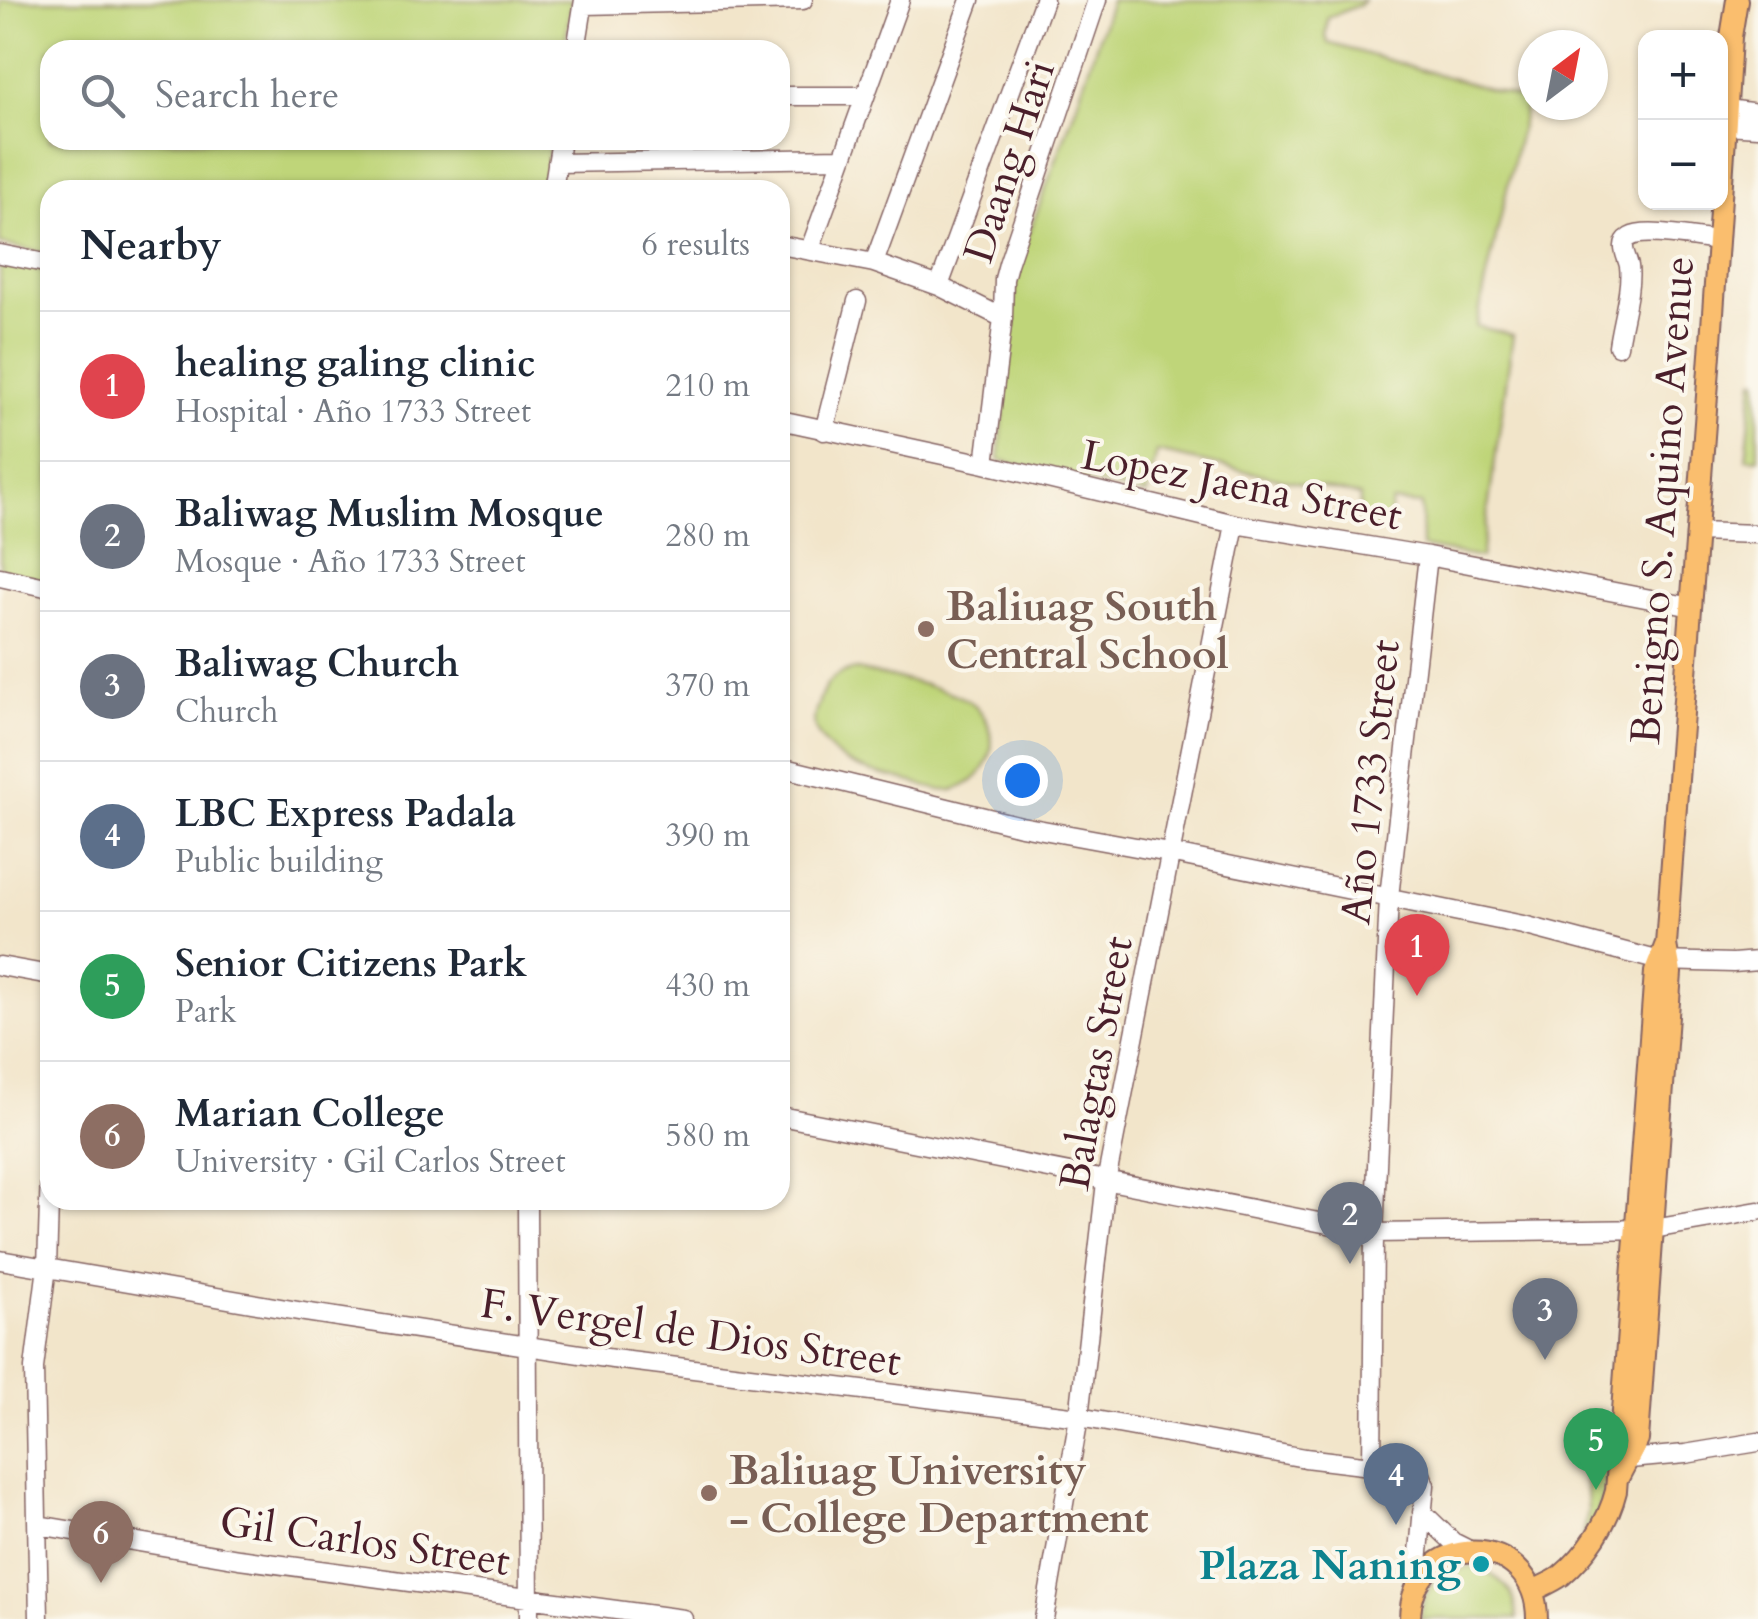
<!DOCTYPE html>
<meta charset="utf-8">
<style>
:root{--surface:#fff;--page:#f6f6f7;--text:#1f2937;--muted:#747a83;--line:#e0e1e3;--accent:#0f766e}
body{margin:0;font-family:Cardo,serif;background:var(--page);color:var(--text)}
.controls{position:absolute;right:30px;top:30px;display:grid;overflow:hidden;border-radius:20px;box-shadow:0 2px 8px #0004}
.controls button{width:90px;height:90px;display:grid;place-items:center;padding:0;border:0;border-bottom:2px solid var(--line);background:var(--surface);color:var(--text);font:50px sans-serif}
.compass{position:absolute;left:1518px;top:30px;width:90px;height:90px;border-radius:50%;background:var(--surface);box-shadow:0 2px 8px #0004;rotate:32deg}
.you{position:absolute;left:1022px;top:780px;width:35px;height:35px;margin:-25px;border:8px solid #fff;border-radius:50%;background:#1a73e8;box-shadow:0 0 0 15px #1a73e833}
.badge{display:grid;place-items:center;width:65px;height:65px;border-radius:50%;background:var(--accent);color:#fff;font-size:32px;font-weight:700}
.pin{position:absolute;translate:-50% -82px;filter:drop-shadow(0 2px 5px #0008)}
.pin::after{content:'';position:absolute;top:52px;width:35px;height:30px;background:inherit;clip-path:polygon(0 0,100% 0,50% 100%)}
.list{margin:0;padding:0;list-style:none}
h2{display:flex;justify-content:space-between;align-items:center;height:130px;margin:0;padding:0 40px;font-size:42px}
h2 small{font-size:32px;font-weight:400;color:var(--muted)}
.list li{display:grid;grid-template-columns:65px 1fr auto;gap:30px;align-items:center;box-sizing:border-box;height:150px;padding:0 40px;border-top:2px solid var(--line)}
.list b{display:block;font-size:38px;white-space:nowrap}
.list p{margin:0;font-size:32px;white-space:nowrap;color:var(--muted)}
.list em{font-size:32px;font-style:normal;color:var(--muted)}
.icon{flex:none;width:55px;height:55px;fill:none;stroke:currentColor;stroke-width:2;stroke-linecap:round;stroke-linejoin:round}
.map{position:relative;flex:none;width:1758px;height:1619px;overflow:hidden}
.search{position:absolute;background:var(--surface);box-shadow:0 2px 8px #0004;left:40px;top:40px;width:750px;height:110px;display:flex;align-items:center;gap:25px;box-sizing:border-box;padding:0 35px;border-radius:30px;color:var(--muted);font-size:38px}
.panel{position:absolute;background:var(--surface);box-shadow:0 2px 8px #0004;left:40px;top:180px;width:750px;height:1030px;border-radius:30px}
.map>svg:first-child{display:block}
.green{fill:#bfd579;stroke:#847a52;stroke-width:2.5}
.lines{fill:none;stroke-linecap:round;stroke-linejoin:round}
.minor-casing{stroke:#856463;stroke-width:21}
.major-casing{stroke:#856463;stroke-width:24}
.minor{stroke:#fff;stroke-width:18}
.major{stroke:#fabe6e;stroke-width:20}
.education-dot{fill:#8d6e63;stroke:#fbf7ec;stroke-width:4}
.culture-dot{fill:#0f9aa8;stroke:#fbf7ec;stroke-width:4}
.labels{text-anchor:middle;stroke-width:8;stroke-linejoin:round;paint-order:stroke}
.street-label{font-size:42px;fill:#4a1f2b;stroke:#fbf7ec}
.education-label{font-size:42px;font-weight:bold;fill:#785e54;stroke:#fbf7ec;text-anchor:start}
.culture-label{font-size:42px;font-weight:bold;fill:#0d838f;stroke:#fbf7ec;text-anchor:end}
</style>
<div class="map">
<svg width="1758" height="1619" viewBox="0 0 1758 1619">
<rect width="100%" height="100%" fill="#fbf7ec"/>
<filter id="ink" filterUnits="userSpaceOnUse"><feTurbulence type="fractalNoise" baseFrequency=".01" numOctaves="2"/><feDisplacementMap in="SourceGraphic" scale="20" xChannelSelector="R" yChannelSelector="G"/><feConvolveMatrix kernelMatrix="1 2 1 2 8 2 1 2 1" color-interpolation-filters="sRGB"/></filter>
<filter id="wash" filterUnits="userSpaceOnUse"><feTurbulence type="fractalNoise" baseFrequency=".0048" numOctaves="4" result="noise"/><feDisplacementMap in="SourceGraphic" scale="40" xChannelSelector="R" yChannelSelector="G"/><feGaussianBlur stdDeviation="2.25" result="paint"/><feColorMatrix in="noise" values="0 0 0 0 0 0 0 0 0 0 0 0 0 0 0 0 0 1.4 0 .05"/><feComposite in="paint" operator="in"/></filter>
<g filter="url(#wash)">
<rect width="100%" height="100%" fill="#f2e5ca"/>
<!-- green -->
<path class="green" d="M 0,0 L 572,0 L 564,50 L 50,50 L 50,140 L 550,140 L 544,190 L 50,190 L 50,254 L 0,244 Z
M 1111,0 L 1364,0 L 1359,5 L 1328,18 L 1325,35 L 1328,43 L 1527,100 L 1476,326 L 1513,335 L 1481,558 L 1422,547 L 1421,504 L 1392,502 L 1386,529 L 1359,523 L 1360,496 L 1157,452 L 1147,495 L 999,460 L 1015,288 L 1020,257 L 1076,106 Z
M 0,262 L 50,272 L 50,583 L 0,572 Z
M 1754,379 L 1758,379 L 1758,459 L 1746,458 Z
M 857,670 C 886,677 955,687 975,706 C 1005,733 993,780 953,790 C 939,793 921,784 908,781 C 877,773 845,769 825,744 C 820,738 815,731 814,724 C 813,714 819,703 822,694 C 829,678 840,671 857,670 Z
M 1609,1466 L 1595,1527 L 1583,1538 L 1588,1511 L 1586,1467 Z
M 1471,1567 C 1498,1574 1517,1589 1517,1619 L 1420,1619 C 1423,1586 1438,1571 1471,1567 Z"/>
</g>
<g filter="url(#ink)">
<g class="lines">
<!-- minor casing -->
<g class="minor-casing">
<path id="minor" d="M 584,5 L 803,0
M 576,50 L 584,0
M 780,96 L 864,96
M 1727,109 L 1758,113
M 1726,125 L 1758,127
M 557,163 L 842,158
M 553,190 L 561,140
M 780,245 L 874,263 L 939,286 L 1044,0
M 810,249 L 900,0
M 0,254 L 50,264
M 874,263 L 970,0
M 939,286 L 1003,318
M 1618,346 C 1621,323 1632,288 1629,266 C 1627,256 1618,244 1630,237 C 1645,228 1699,239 1718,241
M 780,420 L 985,464 L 1235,524 L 1428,556 L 1692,607
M 824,431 L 857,301
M 985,464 L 1003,318 L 1004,279 L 1008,264 L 1097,0
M 1696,532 L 1758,534
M 0,577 L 50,588
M 780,767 L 1021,826 L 1169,853 L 1523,925 L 1660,961 L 1733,963 L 1758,961
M 0,966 L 50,975
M 780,1116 L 1374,1233 L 1653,1229 L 1758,1211
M 527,1200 L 529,1619
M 0,1260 L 304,1312 L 613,1359 L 1079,1417 L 1305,1458 L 1412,1471 L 1422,1477 L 1425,1485 L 1416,1586
M 1619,1460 L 1685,1454 L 1758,1442
M 1372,1468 L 1374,1233 L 1389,897 L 1428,556
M 1422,1512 L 1453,1542 L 1471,1551
M 38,1525 L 239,1559 L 683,1619
M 39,1619 L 34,1368 L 47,1267 L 50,1172
M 1044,1619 L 1079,1417 L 1106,1182 L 1235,524"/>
</g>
<!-- major casing -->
<g class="major-casing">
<path id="major" d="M 1617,1480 L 1638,1440 L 1671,973 L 1666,945 C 1687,642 1714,340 1731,37 L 1737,0
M 1533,1591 C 1542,1586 1553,1582 1561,1576 C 1587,1554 1608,1523 1616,1491 L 1655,972 L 1665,946
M 1410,1619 C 1411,1528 1537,1530 1537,1619"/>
</g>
<!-- minor -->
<use href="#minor" class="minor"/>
<!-- major -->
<use href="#major" class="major"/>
</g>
</g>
<!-- markers -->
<g class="education-dot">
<circle cx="926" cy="629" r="10"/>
<circle cx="709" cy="1493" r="10"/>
</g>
<circle class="culture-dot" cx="1481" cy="1564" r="10"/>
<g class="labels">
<!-- street labels -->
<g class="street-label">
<text transform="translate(1008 161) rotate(-72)" y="15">Daang Hari</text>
<text transform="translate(1242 484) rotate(11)" y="15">Lopez Jaena Street</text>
<text transform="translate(1661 500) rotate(-86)" y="15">Benigno S. Aquino Avenue</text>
<text transform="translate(1369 782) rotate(-84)" y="15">Año 1733 Street</text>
<text transform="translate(1095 1063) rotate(-80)" y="15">Balagtas Street</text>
<text transform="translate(691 1331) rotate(8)" y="15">F. Vergel de Dios Street</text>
<text transform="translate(365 1540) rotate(8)" y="15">Gil Carlos Street</text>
</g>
<!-- education labels -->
<g class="education-label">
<text x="946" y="620">Baliuag South<tspan x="946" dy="48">Central School</tspan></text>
<text x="729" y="1484">Baliuag University<tspan x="729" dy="48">- College Department</tspan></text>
</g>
<!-- culture labels -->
<g class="culture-label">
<text x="1461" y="1579">Plaza Naning</text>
</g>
</g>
</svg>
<div class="controls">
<button>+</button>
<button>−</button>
</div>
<svg class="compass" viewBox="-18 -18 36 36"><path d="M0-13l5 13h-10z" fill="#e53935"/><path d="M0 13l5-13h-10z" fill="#747a83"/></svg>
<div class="you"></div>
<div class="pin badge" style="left:1417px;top:996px;background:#e0444e">1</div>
<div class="pin badge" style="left:1350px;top:1264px;background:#6b7280">2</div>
<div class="pin badge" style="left:1545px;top:1360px;background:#6b7280">3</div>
<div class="pin badge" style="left:1396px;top:1525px;background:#5c6f8a">4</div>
<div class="pin badge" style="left:1596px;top:1490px;background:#2e9e5b">5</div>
<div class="pin badge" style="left:101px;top:1583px;background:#8d6e63">6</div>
<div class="search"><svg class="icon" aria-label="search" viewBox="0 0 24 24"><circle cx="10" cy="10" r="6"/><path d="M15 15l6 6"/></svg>Search here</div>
<section class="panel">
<h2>Nearby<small>6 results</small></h2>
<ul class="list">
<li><span class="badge" style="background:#e0444e">1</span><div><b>healing galing clinic</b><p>Hospital · Año 1733 Street</p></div><em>210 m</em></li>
<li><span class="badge" style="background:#6b7280">2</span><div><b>Baliwag Muslim Mosque</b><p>Mosque · Año 1733 Street</p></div><em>280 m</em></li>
<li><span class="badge" style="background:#6b7280">3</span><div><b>Baliwag Church</b><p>Church</p></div><em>370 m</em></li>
<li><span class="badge" style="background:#5c6f8a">4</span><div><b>LBC Express Padala</b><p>Public building</p></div><em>390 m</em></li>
<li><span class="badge" style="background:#2e9e5b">5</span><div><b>Senior Citizens Park</b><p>Park</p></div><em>430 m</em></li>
<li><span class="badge" style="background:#8d6e63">6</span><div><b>Marian College</b><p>University · Gil Carlos Street</p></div><em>580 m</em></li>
</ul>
</section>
</div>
